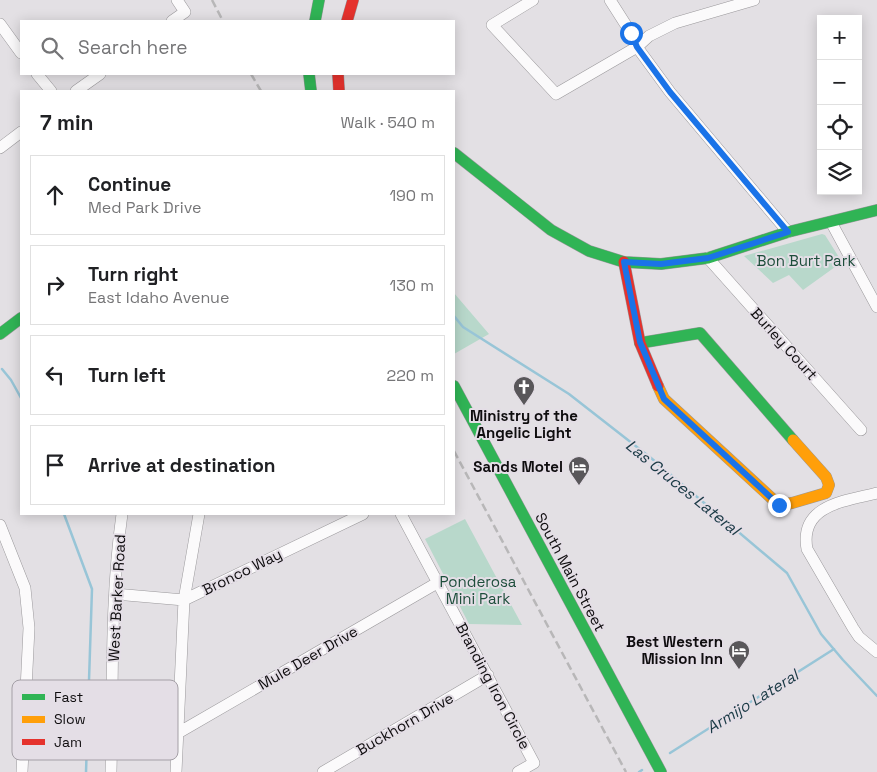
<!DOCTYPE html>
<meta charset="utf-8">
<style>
:root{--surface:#fff;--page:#f2f2f2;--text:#202124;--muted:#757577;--line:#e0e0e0}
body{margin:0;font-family:"Space Grotesk",sans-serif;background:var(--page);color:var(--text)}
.controls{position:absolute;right:15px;top:15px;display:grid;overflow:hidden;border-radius:0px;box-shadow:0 2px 12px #0003}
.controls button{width:45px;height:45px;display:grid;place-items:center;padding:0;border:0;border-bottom:1px solid var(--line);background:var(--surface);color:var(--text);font:25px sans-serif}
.stop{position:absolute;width:15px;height:15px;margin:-11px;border:4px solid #1a73e8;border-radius:50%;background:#fff}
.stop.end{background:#1a73e8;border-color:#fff;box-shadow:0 1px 5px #0008}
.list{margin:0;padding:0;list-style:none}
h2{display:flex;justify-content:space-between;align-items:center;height:65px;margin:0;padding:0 20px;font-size:21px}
h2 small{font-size:16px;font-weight:400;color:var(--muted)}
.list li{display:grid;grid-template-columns:32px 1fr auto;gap:15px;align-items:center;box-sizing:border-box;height:80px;margin:0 10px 10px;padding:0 10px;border:1px solid var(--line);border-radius:0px}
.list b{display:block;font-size:19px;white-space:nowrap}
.list p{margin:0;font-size:16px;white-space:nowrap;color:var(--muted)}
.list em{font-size:16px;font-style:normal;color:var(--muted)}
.icon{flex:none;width:28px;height:28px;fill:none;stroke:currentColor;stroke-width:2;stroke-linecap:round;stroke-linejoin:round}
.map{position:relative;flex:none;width:877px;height:772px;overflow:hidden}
.search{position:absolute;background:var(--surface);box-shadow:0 2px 12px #0003;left:20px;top:20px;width:435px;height:55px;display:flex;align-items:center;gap:12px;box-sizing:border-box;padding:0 18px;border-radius:0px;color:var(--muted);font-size:19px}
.panel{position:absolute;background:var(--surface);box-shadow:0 2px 12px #0003;left:20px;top:90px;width:435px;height:425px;border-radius:0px}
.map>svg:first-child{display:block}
.green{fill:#b8d8cb}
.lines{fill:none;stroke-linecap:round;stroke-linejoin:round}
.stream{stroke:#98c5d7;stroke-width:2.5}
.street-casing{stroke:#9a989b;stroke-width:12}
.fast-casing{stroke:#9a989b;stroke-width:12}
.slow-casing{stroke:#9a989b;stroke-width:12}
.jam-casing{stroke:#9a989b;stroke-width:12}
.street{stroke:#fbfafb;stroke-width:11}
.fast{stroke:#30b455;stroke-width:11}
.slow{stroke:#ff9f0a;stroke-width:11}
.jam{stroke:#e5322d;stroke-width:11}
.rail{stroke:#b8b7b8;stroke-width:2.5;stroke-dasharray:8 4;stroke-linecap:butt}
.route{stroke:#1a73e8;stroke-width:6}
.labels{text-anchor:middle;stroke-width:4;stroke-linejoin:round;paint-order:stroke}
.park-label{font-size:15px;fill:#1d4e3b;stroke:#e4dee6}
.street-label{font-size:15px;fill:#0f0d0f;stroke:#e4dee6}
.poi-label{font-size:15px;font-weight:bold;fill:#0f0d0f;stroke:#e4dee6;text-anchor:end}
.water-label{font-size:16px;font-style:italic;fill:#193944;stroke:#e4dee6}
.key{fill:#e4dee6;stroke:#a49fa6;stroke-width:1}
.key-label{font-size:14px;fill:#0f0d0f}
</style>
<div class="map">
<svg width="877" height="772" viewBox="0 0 877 772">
<rect width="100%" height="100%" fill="#e3e0e4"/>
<!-- green -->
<path class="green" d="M 822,234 L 825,235 L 842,262 L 803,290 L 789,275 L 773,283 L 744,256 Z
M 454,293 L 489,334 L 454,354 Z
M 465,519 L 522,625 L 469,624 L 425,539 Z"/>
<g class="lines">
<!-- stream -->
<path class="stream" d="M 454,316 L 463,327 L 569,394 L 651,458 L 787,573 L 821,634 L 843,660 L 877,696
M 2,369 L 11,380 L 21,398
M 64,514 L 92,589 L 86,772
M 670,753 L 834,649
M 639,772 L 642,770"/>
<!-- street casing -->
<g class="street-casing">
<path id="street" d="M 533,0 L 492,25 L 556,94 L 637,47 L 649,36 L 675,23 L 754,0
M 610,0 L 631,33 L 637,47 L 670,92 L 788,232
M 172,21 L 185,12 L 177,0
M 0,24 L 21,53
M 37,74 L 51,91
M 76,91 L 100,74
M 0,148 L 21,132
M 831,222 L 877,307
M 708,258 L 861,430
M 877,493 C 845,501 799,505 807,549 L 853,628 L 859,637 L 877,652
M 401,514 L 534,763 L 518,772
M 0,525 L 25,588 L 29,628 L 22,772
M 115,594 L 184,600 L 363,514
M 178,733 L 437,583
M 111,772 C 113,686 110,599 122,514
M 176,772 L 184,600 L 199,514
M 323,772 L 488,675"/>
</g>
<!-- fast casing -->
<g class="fast-casing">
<path id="fast" d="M 315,21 L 319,0
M 309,74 L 311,91
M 454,153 L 551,230 L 589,251 L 624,262 L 661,264 L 708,258 L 788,232 L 877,210
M 0,334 L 21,318
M 640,343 L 700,333 L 793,440
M 454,386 L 661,772"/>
</g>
<!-- slow casing -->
<g class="slow-casing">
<path id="slow" d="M 658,386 L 664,399 L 779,505 L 792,503 L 826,493 L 829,485 L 826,477 L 793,440"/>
</g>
<!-- jam casing -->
<g class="jam-casing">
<path id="jam" d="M 347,21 L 353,0
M 338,74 L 339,91
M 624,262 L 640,343 L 658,386"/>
</g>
<!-- street -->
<use href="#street" class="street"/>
<!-- fast -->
<use href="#fast" class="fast"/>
<!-- slow -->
<use href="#slow" class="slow"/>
<!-- jam -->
<use href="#jam" class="jam"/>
<!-- rail -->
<path class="rail" d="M 212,0 L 223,21
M 251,74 L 261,91
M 454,451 L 626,772"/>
</g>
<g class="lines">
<!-- route -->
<path class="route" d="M 631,33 L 637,47 L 670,92 L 788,232 L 708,258 L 661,264 L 624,262 L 640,342 L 664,399 L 779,505"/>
</g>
<!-- icons -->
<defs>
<g id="church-pin" transform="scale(1.125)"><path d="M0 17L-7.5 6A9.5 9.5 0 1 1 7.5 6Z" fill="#59575a" stroke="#e4dee6"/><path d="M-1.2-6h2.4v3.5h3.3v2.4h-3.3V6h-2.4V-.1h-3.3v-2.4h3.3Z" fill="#fff"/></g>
<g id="hotel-pin" transform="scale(1.125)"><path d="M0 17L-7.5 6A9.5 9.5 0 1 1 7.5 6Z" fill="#59575a" stroke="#e4dee6"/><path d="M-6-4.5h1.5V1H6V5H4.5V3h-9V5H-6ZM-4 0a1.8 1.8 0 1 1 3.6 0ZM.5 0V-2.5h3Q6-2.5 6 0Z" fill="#fff"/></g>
</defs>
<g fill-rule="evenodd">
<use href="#church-pin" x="524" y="387"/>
<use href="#hotel-pin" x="579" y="467"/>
<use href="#hotel-pin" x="739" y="651"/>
</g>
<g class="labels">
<!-- park labels -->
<g class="park-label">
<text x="806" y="266">Bon Burt Park</text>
<text x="478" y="587">Ponderosa<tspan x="478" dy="17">Mini Park</tspan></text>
</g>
<!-- street labels -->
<g class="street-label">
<text transform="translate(784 344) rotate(48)" y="5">Burley Court</text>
<text transform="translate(242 572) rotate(-26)" y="5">Bronco Way</text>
<text transform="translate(570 572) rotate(62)" y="5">South Main Street</text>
<text transform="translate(117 598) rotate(-87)" y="5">West Barker Road</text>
<text transform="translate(308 658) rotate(-30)" y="5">Mule Deer Drive</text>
<text transform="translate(493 686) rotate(62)" y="5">Branding Iron Circle</text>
<text transform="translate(405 724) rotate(-30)" y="5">Buckhorn Drive</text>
</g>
<!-- poi labels -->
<g class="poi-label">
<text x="524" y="421" text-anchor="middle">Ministry of the<tspan x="524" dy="17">Angelic Light</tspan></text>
<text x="563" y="472">Sands Motel</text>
<text x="723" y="647">Best Western<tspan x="723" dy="17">Mission Inn</tspan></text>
</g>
<!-- water labels -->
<g class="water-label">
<text transform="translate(683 487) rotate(39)" y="6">Las Cruces Lateral</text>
<text transform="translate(752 701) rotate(-32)" y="6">Armijo Lateral</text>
</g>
</g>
<!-- legend -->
<rect x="12" y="680" width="166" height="80" rx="8" class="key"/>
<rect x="22" y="694" width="23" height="6" fill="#30b455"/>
<rect x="22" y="716" width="23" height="7" fill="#ff9f0a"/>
<rect x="22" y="739" width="23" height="6" fill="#e5322d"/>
<g class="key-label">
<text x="54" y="702">Fast</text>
<text x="54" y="724">Slow</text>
<text x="54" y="747">Jam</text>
</g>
</svg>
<div class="controls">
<button>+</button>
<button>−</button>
<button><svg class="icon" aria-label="locate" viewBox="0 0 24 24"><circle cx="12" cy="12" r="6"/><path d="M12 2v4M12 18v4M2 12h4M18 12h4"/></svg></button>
<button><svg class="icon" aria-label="layers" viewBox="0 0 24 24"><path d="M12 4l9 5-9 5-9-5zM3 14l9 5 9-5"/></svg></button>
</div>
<div class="stop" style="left:631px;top:33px"></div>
<div class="stop end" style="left:779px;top:505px"></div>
<div class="search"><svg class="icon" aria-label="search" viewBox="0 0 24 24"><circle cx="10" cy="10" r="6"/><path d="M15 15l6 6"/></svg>Search here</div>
<section class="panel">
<h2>7 min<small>Walk · 540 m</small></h2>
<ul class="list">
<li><svg class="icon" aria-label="ahead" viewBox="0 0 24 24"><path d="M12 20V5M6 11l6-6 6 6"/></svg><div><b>Continue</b><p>Med Park Drive</p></div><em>190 m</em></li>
<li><svg class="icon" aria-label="right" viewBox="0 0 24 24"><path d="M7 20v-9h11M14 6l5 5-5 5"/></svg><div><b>Turn right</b><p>East Idaho Avenue</p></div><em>130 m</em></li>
<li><svg class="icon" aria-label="left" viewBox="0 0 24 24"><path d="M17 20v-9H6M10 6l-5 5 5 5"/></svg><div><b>Turn left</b></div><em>220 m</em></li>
<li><svg class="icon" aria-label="arrive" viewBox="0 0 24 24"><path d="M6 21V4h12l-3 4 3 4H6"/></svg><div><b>Arrive at destination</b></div></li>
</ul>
</section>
</div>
